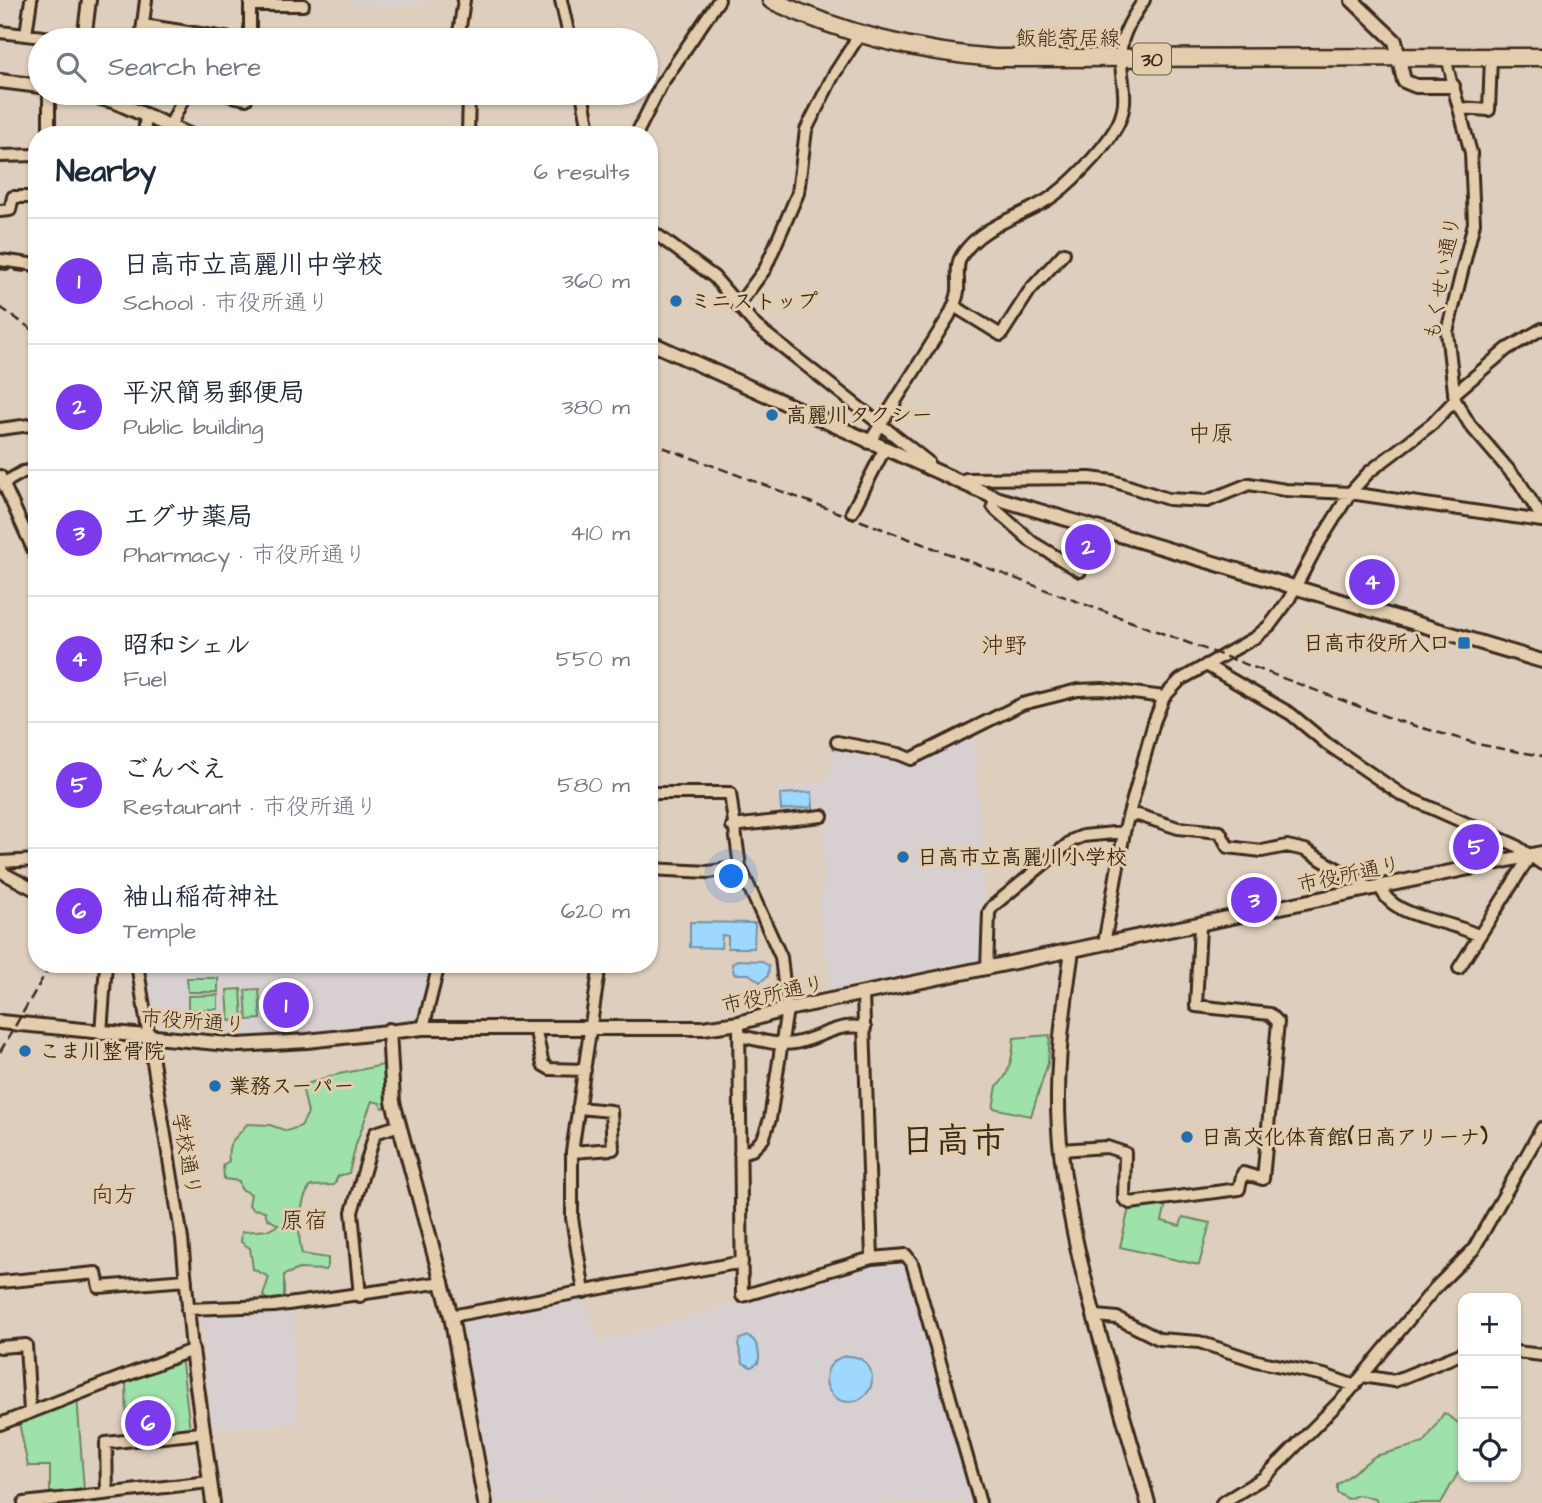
<!DOCTYPE html>
<meta charset="utf-8">
<style>
:root{--surface:#fff;--page:#f6f6f7;--text:#1f2937;--muted:#747a83;--line:#e0e1e3;--accent:#7c3aed}
body{margin:0;font-family:"Architects Daughter","Klee One",sans-serif;background:var(--page);color:var(--text)}
.controls{position:absolute;right:21px;bottom:21px;display:grid;overflow:hidden;border-radius:14px;box-shadow:0 2px 5px #0004}
.controls button{width:63px;height:63px;display:grid;place-items:center;padding:0;border:0;border-bottom:2px solid var(--line);background:var(--surface);color:var(--text);font:35px sans-serif}
.you{position:absolute;left:732px;top:877px;width:24px;height:24px;margin:-18px;border:5px solid #fff;border-radius:50%;background:#1a73e8;box-shadow:0 0 0 10px #1a73e833}
.badge{display:grid;place-items:center;width:46px;height:46px;border-radius:50%;background:var(--accent);color:#fff;font-size:23px;font-weight:700}
.pin{position:absolute;translate:-50% -50%;border:4px solid #fff;box-shadow:0 2px 7px #0006}
.list{margin:0;padding:0;list-style:none}
h2{display:flex;justify-content:space-between;align-items:center;height:91px;margin:0;padding:0 28px;font-size:30px}
h2 small{font-size:23px;font-weight:400;color:var(--muted)}
.list li{display:grid;grid-template-columns:46px 1fr auto;gap:21px;align-items:center;box-sizing:border-box;height:126px;padding:0 28px;border-top:2px solid var(--line)}
.list b{display:block;font-size:26px;white-space:nowrap}
.list p{margin:0;font-size:23px;white-space:nowrap;color:var(--muted)}
.list em{font-size:23px;font-style:normal;color:var(--muted)}
.icon{flex:none;width:38px;height:38px;fill:none;stroke:currentColor;stroke-width:2;stroke-linecap:round;stroke-linejoin:round}
.map{position:relative;flex:none;width:1542px;height:1503px;overflow:hidden}
.search{position:absolute;background:var(--surface);box-shadow:0 2px 5px #0004;left:28px;top:28px;width:630px;height:77px;display:flex;align-items:center;gap:18px;box-sizing:border-box;padding:0 24px;border-radius:38px;color:var(--muted);font-size:26px}
.panel{position:absolute;background:var(--surface);box-shadow:0 2px 5px #0004;left:28px;top:126px;width:630px;height:847px;border-radius:28px}
.map>svg:first-child{display:block}
.built{fill:#d8d0d0}
.green{fill:#9fe1ab;stroke:#6d8664;stroke-width:2}
.water{fill:#9ed8fe;stroke:#7692a4;stroke-width:2}
.lines{fill:none;stroke-linecap:round;stroke-linejoin:round}
.pedestrian-casing{stroke:#3b2a1e;stroke-width:13}
.minor-casing{stroke:#3b2a1e;stroke-width:16}
.tertiary-casing{stroke:#3b2a1e;stroke-width:18}
.primary-casing{stroke:#3b2a1e;stroke-width:21}
.pedestrian{stroke:#e3cdad;stroke-width:8}
.minor{stroke:#e3cdad;stroke-width:10}
.tertiary{stroke:#e3cdad;stroke-width:12}
.primary{stroke:#e3cdad;stroke-width:16}
.rail{stroke:#3b2a1e;stroke-width:2.5;stroke-dasharray:10 5;stroke-linecap:butt}
.poi-dot{fill:#1f6fb2;stroke:#e3cdad;stroke-width:2.5}
.labels{text-anchor:middle;stroke-width:6;stroke-linejoin:round;paint-order:stroke}
.shield{fill:#e3cdad;stroke:#6d5b49;stroke-width:2}
.shield-label{font-size:19px;font-weight:bold;fill:#3b2a1e}
.street-label{font-size:21px;fill:#3b2a1e;stroke:#e3cdad}
.poi-label{font-size:21px;font-weight:bold;fill:#3b2a1e;stroke:#e3cdad;text-anchor:start}
.neighbourhood-label{font-size:23px;fill:#3b2a1e;stroke:#e3cdad}
.quarter-label{font-size:24px;fill:#3b2a1e;stroke:#e3cdad}
.town-label{font-size:35px;font-weight:bold;fill:#3b2a1e;stroke:#e3cdad}
</style>
<div class="map">
<svg width="1542" height="1503" viewBox="0 0 1542 1503">
<rect width="100%" height="100%" fill="#decebd"/>
<filter id="ink" filterUnits="userSpaceOnUse"><feTurbulence type="fractalNoise" baseFrequency=".0143" numOctaves="2"/><feDisplacementMap in="SourceGraphic" scale="14" xChannelSelector="R" yChannelSelector="G"/><feConvolveMatrix kernelMatrix="1 2 1 2 8 2 1 2 1" color-interpolation-filters="sRGB"/></filter>
<g filter="url(#ink)">
<!-- built -->
<path class="built" d="M 352,0 L 422,0 L 422,4 L 352,6 Z
M 974,729 L 985,903 L 981,963 L 832,994 L 818,898 L 824,895 L 824,816 L 778,819 L 776,788 L 827,781 L 836,745 L 911,762 Z
M 143,964 L 435,964 L 433,982 L 424,989 L 422,1021 L 262,1038 L 225,1038 L 156,1032 Z
M 896,1259 L 908,1266 L 975,1503 L 490,1503 L 457,1320 L 584,1296 L 600,1342 L 791,1289 L 871,1262 Z
M 292,1306 L 299,1424 L 212,1428 L 200,1311 Z"/>
<!-- green -->
<path class="green" d="M 149,31 L 206,40 L 145,40 Z
M 187,978 L 218,978 L 218,992 L 188,992 Z
M 241,989 L 243,1020 L 229,1021 L 227,990 Z
M 259,989 L 261,1019 L 247,1020 L 245,990 Z
M 218,995 L 218,1009 L 188,1010 L 188,996 Z
M 187,1013 L 218,1013 L 218,1027 L 188,1027 Z
M 1050,1035 L 1048,1063 L 1031,1116 L 993,1108 L 997,1086 C 1010,1076 1013,1054 1014,1038 Z
M 383,1065 L 387,1068 L 390,1105 L 382,1108 L 380,1103 L 372,1101 L 356,1144 L 349,1173 L 338,1176 L 334,1185 L 311,1186 C 299,1200 297,1237 302,1254 L 328,1258 L 328,1266 L 325,1270 L 299,1269 L 284,1275 L 284,1296 L 280,1300 L 269,1301 L 263,1296 L 269,1277 L 253,1269 L 250,1248 L 241,1242 L 242,1232 L 269,1230 L 278,1225 L 267,1218 L 265,1211 L 253,1209 L 249,1205 L 251,1194 L 241,1189 L 239,1181 L 224,1179 L 223,1165 L 229,1161 C 226,1138 237,1140 247,1124 L 270,1125 L 287,1131 L 301,1126 L 308,1113 L 302,1086 L 330,1076 Z
M 1166,1203 L 1162,1221 L 1180,1226 L 1183,1217 L 1210,1223 L 1199,1265 L 1120,1247 L 1129,1208 Z
M 181,1356 L 190,1429 L 127,1438 L 126,1379 Z
M 77,1396 L 84,1491 L 50,1495 L 50,1466 L 28,1466 L 18,1418 Z
M 1444,1413 L 1463,1426 L 1463,1464 L 1441,1503 L 1378,1503 L 1375,1498 L 1358,1495 L 1348,1499 L 1337,1493 L 1337,1485 L 1375,1456 L 1424,1443 Z"/>
<!-- water -->
<path class="water" d="M 812,792 L 813,807 L 781,810 L 780,794 Z
M 690,922 L 755,923 L 754,948 L 728,948 L 728,936 L 722,935 L 721,948 L 690,947 Z
M 737,960 L 761,961 L 769,966 L 768,976 L 760,982 L 749,974 L 734,974 L 732,964 Z
M 748,1336 C 757,1340 761,1354 758,1363 L 751,1367 L 743,1363 L 738,1344 L 740,1339 Z
M826 1379a23 23 0 1 1 46 0a23 23 0 1 1-46 0Z"/>
<g class="lines">
<!-- pedestrian casing -->
<g class="pedestrian-casing">
<path id="pedestrian" d="M 1446,57 L 1453,86"/>
</g>
<!-- minor casing -->
<g class="minor-casing">
<path id="minor" d="M 250,0 L 250,40
M 561,0 L 570,40
M 250,5 L 303,5
M 143,25 L 238,40
M 0,32 L 69,40
M 26,34 L 31,0
M 141,40 L 146,0
M 458,40 L 464,0
M 1453,86 L 1471,153 L 1474,223 L 1447,332 L 1455,400 L 1470,425 L 1520,483 L 1542,518
M 49,93 L 49,135
M 218,93 L 246,99 L 247,93
M 582,93 L 590,135
M 1460,108 L 1489,110 L 1491,57
M 170,126 L 186,93
M 144,135 L 146,115
M 468,135 L 469,93
M 636,135 L 662,83 L 719,0
M 0,156 L 37,155
M 0,211 L 10,210 L 13,197 L 37,197
M 649,229 L 714,277 L 756,326 L 928,462 L 929,469
M 0,260 L 37,265
M 739,304 L 765,269 L 798,193 L 806,130 L 833,76 L 860,34
M 954,306 L 1001,335 L 1030,290 L 1064,253
M 1454,394 L 1507,349 L 1542,329
M 0,429 L 37,424
M 869,443 L 949,316 C 953,308 957,300 958,291 C 959,279 955,265 962,255 C 982,225 1018,218 1047,200 C 1068,187 1101,152 1114,131 C 1134,100 1118,79 1121,48 C 1123,31 1135,14 1144,0
M 0,476 L 37,558
M 4,483 L 23,472 L 37,470
M 961,483 L 966,479 L 1090,478 L 1113,481 L 1168,499 L 1207,501 L 1249,484 L 1285,490 L 1350,493 L 1542,521
M 996,498 L 993,506 L 996,510 L 1032,542 L 1080,571
M 852,512 L 884,450
M 1206,665 L 1291,714 L 1326,743 L 1402,795 L 1515,845 L 1542,864
M 837,742 L 899,754 L 911,759 L 1022,704 L 1078,690 L 1102,689 L 1164,697
M 649,793 L 730,793 L 740,867 L 781,957 L 787,1009 L 770,1119 L 763,1139 L 752,1150 L 740,1153
M 1129,816 L 1138,815 L 1178,828 L 1220,832 L 1228,847 L 1262,851 L 1287,846 L 1305,850 L 1370,888
M 732,826 L 822,816
M 0,862 L 37,860
M 0,868 L 5,874 L 37,891
M 649,869 L 709,872 L 740,867
M 1380,886 C 1390,919 1449,919 1477,935
M 1104,944 L 1124,832 L 1154,722 L 1164,697 L 1180,680 L 1256,637 L 1270,625 L 1288,601 L 1316,548 L 1350,493 L 1369,472 L 1432,424 L 1455,400
M 1459,968 L 1530,856
M 987,969 L 989,912 L 993,906 L 1073,840 L 1083,836 L 1124,832
M 863,994 L 872,1258
M 739,1023 L 742,1296 L 872,1258 L 906,1255 L 912,1263 L 980,1503
M 535,1027 L 543,1065 L 550,1069 L 585,1070
M 423,1028 L 439,964
M 101,1033 L 106,964
M 739,1036 C 757,1039 776,1046 795,1043 C 819,1039 840,1021 865,1028
M 1060,1150 L 1107,1147 L 1125,1153 L 1124,1199 L 1130,1203 L 1239,1189 L 1243,1173 L 1263,1179 L 1278,1022 L 1270,1014 L 1196,1006 L 1200,926
M 572,1152 L 613,1149 L 611,1111 L 578,1108
M 0,1282 L 96,1273 L 99,1287 L 186,1280
M 584,1292 L 572,1218 L 572,1152 L 600,964
M 360,1296 L 352,1212 L 375,1133 L 400,1125
M 187,1309 L 274,1306 L 443,1282
M 451,1316 L 742,1262
M 1097,1316 L 1117,1318 L 1159,1339 L 1199,1342 L 1257,1361 L 1324,1375 L 1355,1386
M 0,1347 L 26,1345 L 30,1412
M 1516,1352 L 1542,1355
M 1363,1376 L 1394,1381 L 1463,1353
M 0,1424 L 192,1350 L 182,1239 L 137,964
M 107,1493 L 106,1443 L 201,1433
M 24,1503 L 209,1482
M 1222,1503 L 1263,1478 L 1283,1459 L 1348,1393 L 1435,1288 L 1473,1250 L 1542,1128"/>
</g>
<!-- tertiary casing -->
<g class="tertiary-casing">
<path id="tertiary" d="M 1352,0 L 1395,41 L 1404,81 L 1416,86 L 1453,86
M 84,40 L 89,0
M 0,81 L 40,86
M 82,93 L 116,102 L 189,135
M 649,342 L 996,498 L 1542,661
M 1072,951 C 1062,1018 1053,1085 1061,1152 C 1074,1270 1117,1389 1148,1503
M 0,1022 L 238,1045 L 307,1041 L 423,1028 L 703,1028 L 739,1023 L 787,1009 L 1542,853
M 389,1030 L 393,1102 L 451,1316 L 485,1503
M 192,1350 L 213,1503"/>
</g>
<!-- primary casing -->
<g class="primary-casing">
<path id="primary" d="M 771,0 C 841,33 918,52 995,58 L 1542,57"/>
</g>
<!-- pedestrian -->
<use href="#pedestrian" class="pedestrian"/>
<!-- minor -->
<use href="#minor" class="minor"/>
<!-- tertiary -->
<use href="#tertiary" class="tertiary"/>
<!-- primary -->
<use href="#primary" class="primary"/>
<!-- rail -->
<path class="rail" d="M 0,269 L 37,273
M 0,307 L 37,333
M 649,442 L 1398,721 L 1482,745 L 1542,756
M 0,1052 L 51,964"/>
</g>
</g>
<!-- markers -->
<g class="poi-dot">
<circle cx="676" cy="301" r="7"/>
<circle cx="772" cy="415" r="7"/>
<rect x="1457" y="636" width="14" height="14" rx="3.5"/>
<circle cx="903" cy="857" r="7"/>
<circle cx="25" cy="1051" r="7"/>
<circle cx="215" cy="1086" r="7"/>
<circle cx="1187" cy="1137" r="7"/>
</g>
<g class="labels">
<!-- shield labels -->
<rect class="shield" x="1133" y="43.5" width="38" height="31" rx="5"/>
<g class="shield-label">
<text x="1152" y="66">30</text>
</g>
<!-- street labels -->
<g class="street-label">
<text x="1068" y="45">飯能寄居線</text>
<text transform="translate(1442 278) rotate(-80)" y="7">もくせい通り</text>
<text transform="translate(1349 874) rotate(-12)" y="7">市役所通り</text>
<text transform="translate(773 994) rotate(-13)" y="7">市役所通り</text>
<text transform="translate(193 1021) rotate(4)" y="7">市役所通り</text>
<text transform="translate(187 1154) rotate(80)" y="7">学校通り</text>
</g>
<!-- poi labels -->
<g class="poi-label">
<text x="690" y="308">ミニストップ</text>
<text x="786" y="422">高麗川タクシー</text>
<text x="1450" y="650" text-anchor="end">日高市役所入口</text>
<text x="917" y="864">日高市立高麗川小学校</text>
<text x="39" y="1058">こま川整骨院</text>
<text x="229" y="1093">業務スーパー</text>
<text x="1201" y="1144">日高文化体育館(日高アリーナ)</text>
</g>
<!-- neighbourhood labels -->
<g class="neighbourhood-label">
<text x="1211" y="441">中原</text>
<text x="1004" y="653">沖野</text>
<text x="114" y="1202">向方</text>
</g>
<!-- quarter labels -->
<g class="quarter-label">
<text x="304" y="1228">原宿</text>
</g>
<!-- town labels -->
<g class="town-label">
<text x="953" y="1152">日高市</text>
</g>
</g>
</svg>
<div class="controls">
<button>+</button>
<button>−</button>
<button><svg class="icon" aria-label="locate" viewBox="0 0 24 24"><circle cx="12" cy="12" r="6"/><path d="M12 2v4M12 18v4M2 12h4M18 12h4"/></svg></button>
</div>
<div class="you"></div>
<div class="pin badge" style="left:286px;top:1005px">1</div>
<div class="pin badge" style="left:1088px;top:547px">2</div>
<div class="pin badge" style="left:1254px;top:900px">3</div>
<div class="pin badge" style="left:1372px;top:582px">4</div>
<div class="pin badge" style="left:1476px;top:847px">5</div>
<div class="pin badge" style="left:148px;top:1423px">6</div>
<div class="search"><svg class="icon" aria-label="search" viewBox="0 0 24 24"><circle cx="10" cy="10" r="6"/><path d="M15 15l6 6"/></svg>Search here</div>
<section class="panel">
<h2>Nearby<small>6 results</small></h2>
<ul class="list">
<li><span class="badge">1</span><div><b>日高市立高麗川中学校</b><p>School · 市役所通り</p></div><em>360 m</em></li>
<li><span class="badge">2</span><div><b>平沢簡易郵便局</b><p>Public building</p></div><em>380 m</em></li>
<li><span class="badge">3</span><div><b>エグサ薬局</b><p>Pharmacy · 市役所通り</p></div><em>410 m</em></li>
<li><span class="badge">4</span><div><b>昭和シェル</b><p>Fuel</p></div><em>550 m</em></li>
<li><span class="badge">5</span><div><b>ごんべえ</b><p>Restaurant · 市役所通り</p></div><em>580 m</em></li>
<li><span class="badge">6</span><div><b>袖山稲荷神社</b><p>Temple</p></div><em>620 m</em></li>
</ul>
</section>
</div>
